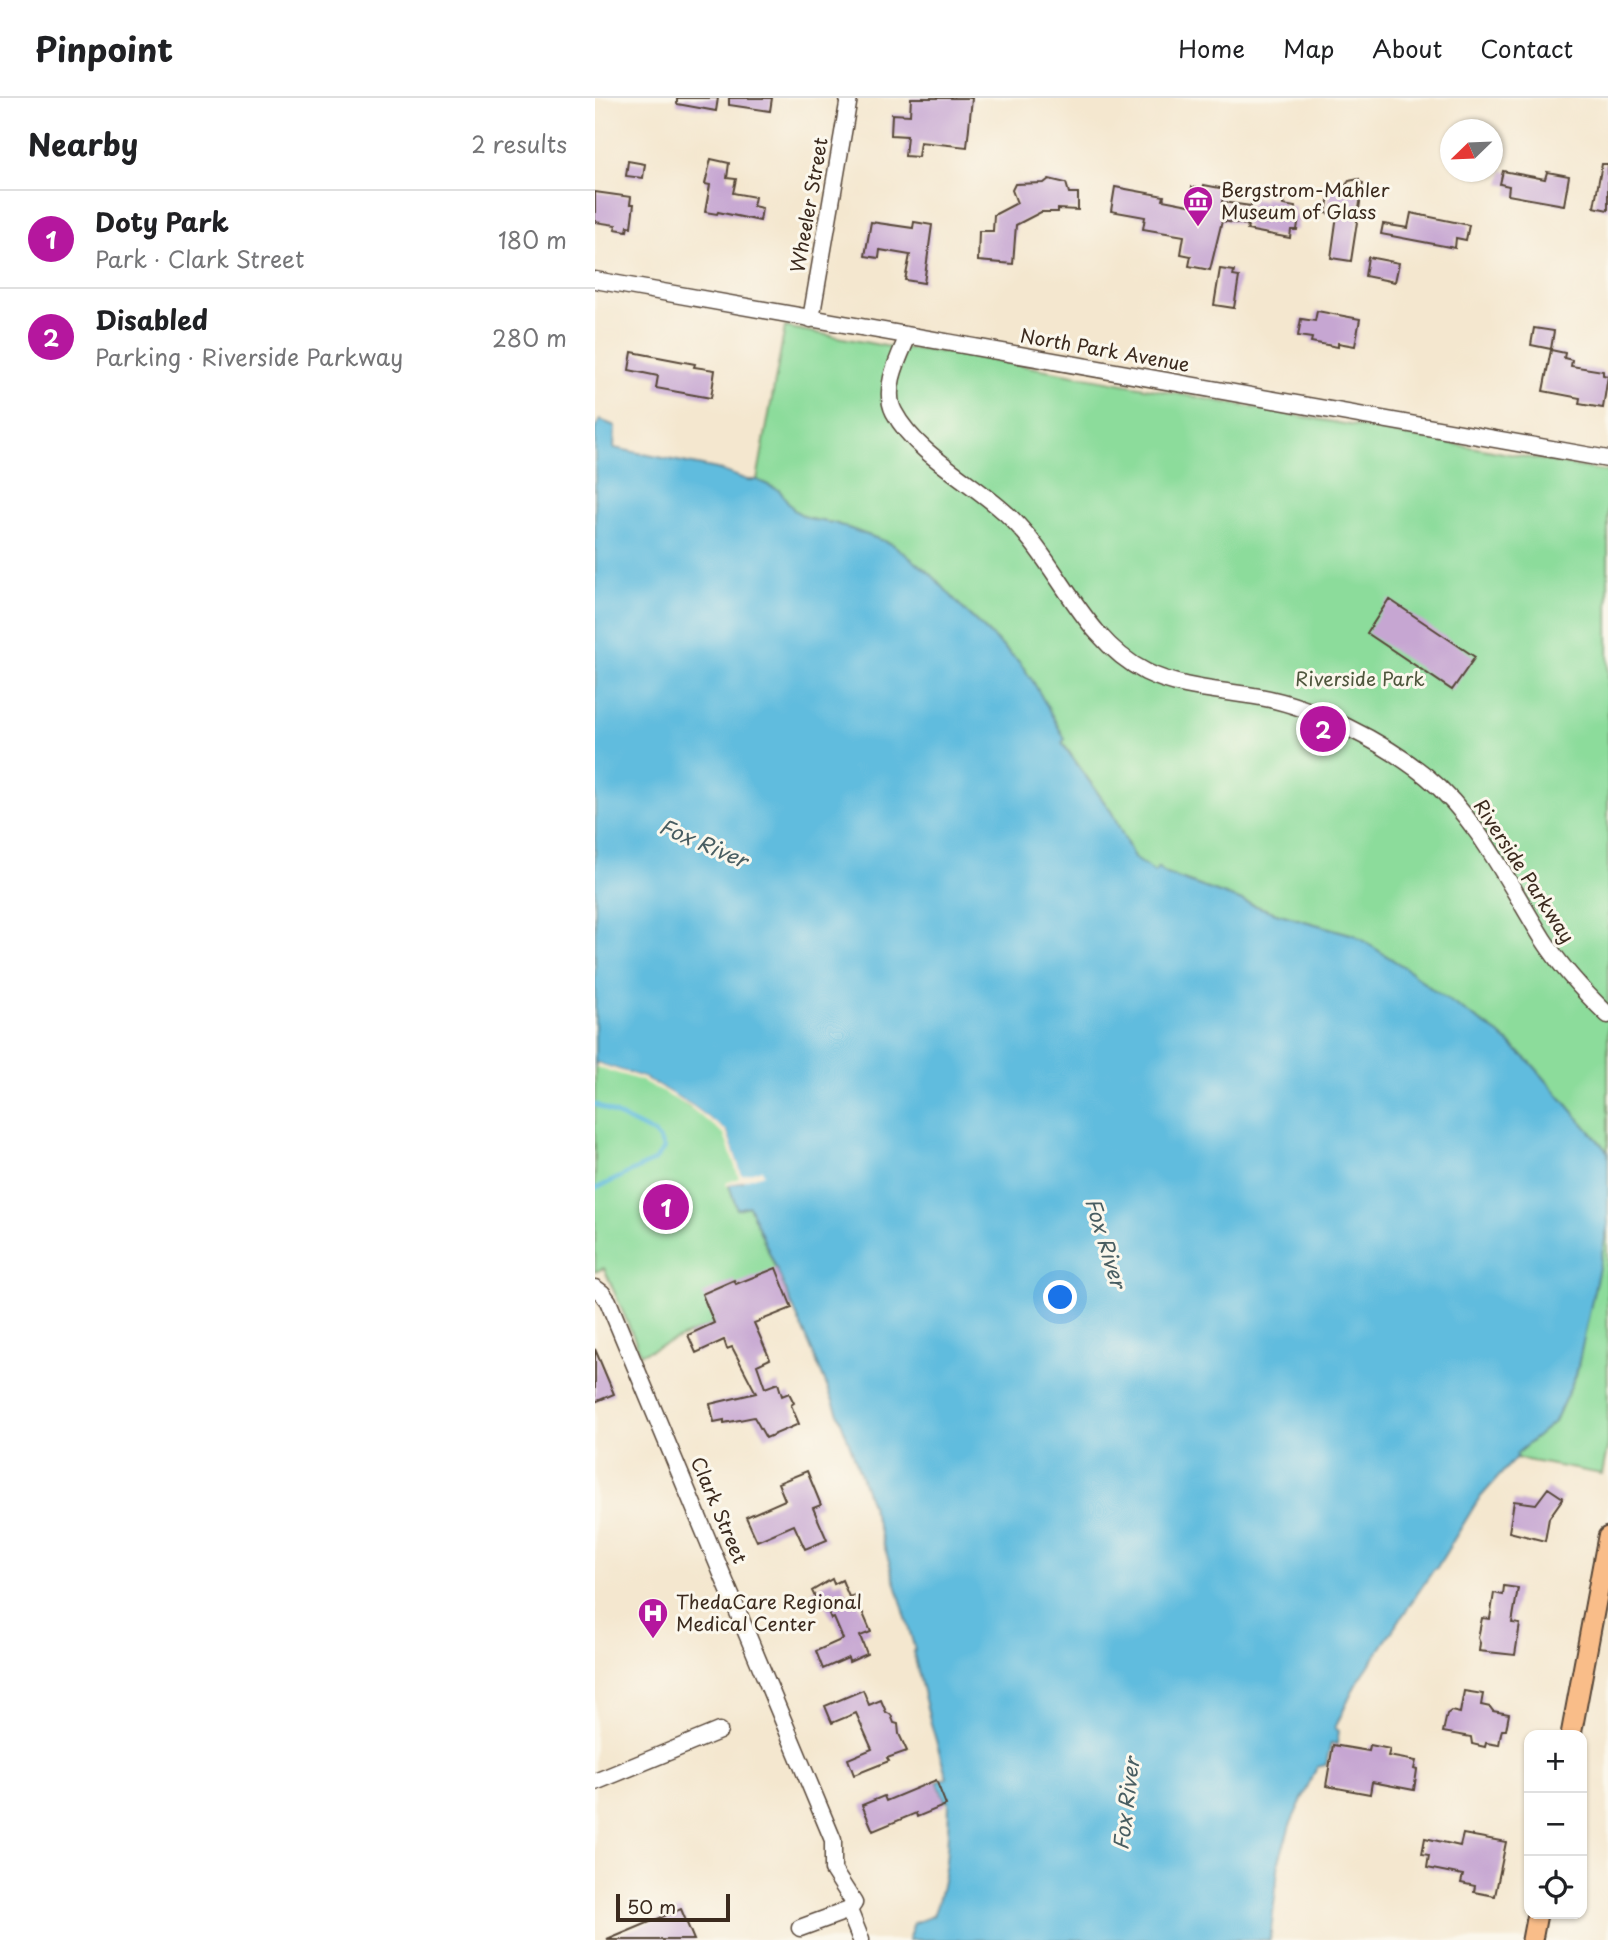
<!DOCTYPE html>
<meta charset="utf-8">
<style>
:root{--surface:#fff;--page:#f2f2f2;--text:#202124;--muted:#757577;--line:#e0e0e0;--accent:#b5179e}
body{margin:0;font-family:"Playpen Sans",sans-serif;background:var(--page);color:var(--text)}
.controls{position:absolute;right:21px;bottom:21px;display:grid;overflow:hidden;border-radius:14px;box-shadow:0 2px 5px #0004}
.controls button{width:63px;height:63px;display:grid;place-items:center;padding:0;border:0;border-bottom:2px solid var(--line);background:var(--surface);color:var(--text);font:35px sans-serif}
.compass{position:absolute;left:845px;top:21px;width:63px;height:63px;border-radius:50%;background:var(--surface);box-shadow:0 2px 5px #0004;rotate:247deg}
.scale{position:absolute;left:21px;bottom:18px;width:114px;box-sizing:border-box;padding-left:7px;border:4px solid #3b2a1e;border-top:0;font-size:19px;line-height:24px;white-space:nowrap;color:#3b2a1e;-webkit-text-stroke:5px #fbf7ec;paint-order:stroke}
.you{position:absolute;left:466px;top:1200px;width:24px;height:24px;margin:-18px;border:5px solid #fff;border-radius:50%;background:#1a73e8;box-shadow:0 0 0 10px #1a73e833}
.badge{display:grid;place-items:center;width:46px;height:46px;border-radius:50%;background:var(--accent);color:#fff;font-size:23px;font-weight:700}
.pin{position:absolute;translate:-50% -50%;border:4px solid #fff;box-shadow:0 2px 7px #0006}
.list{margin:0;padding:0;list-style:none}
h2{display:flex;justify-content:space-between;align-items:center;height:91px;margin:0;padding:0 28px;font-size:30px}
h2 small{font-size:23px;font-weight:400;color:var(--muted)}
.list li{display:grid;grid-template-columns:46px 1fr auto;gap:21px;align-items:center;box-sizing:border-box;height:98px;padding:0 28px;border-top:2px solid var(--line)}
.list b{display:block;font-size:26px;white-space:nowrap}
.list p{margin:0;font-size:23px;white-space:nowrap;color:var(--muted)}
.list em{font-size:23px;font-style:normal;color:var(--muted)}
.icon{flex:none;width:38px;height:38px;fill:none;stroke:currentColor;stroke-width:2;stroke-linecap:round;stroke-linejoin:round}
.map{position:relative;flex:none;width:1013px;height:1842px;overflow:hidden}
header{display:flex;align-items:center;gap:42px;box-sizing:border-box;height:98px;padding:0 35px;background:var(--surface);border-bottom:2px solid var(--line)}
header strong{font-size:33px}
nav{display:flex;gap:38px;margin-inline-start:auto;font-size:24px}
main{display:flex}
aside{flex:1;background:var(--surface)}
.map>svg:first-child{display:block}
.green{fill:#8cdc9b;stroke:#64835c;stroke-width:2}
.water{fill:#60bcde;stroke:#4e737e;stroke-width:2}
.pier{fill:#f4e7cf}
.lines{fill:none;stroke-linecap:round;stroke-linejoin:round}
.stream{stroke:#60bcde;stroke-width:4.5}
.building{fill:#c6a6d2}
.minor-casing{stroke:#574639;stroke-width:19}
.major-casing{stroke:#574639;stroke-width:23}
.minor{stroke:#fff;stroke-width:16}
.major{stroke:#f9bd89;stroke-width:19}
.labels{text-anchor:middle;stroke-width:6;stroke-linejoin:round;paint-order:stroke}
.poi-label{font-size:19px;fill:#3b2a1e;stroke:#fbf7ec;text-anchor:start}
.street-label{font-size:19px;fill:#3b2a1e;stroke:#fbf7ec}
.park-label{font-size:19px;fill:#4f563d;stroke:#fbf7ec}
.water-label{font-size:21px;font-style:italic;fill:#485d61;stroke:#fbf7ec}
</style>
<header>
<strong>Pinpoint</strong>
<nav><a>Home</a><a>Map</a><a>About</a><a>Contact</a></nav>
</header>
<main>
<aside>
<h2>Nearby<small>2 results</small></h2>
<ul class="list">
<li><span class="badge">1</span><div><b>Doty Park</b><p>Park · Clark Street</p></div><em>180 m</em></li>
<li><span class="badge">2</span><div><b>Disabled</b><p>Parking · Riverside Parkway</p></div><em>280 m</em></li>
</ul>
</aside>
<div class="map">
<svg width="1013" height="1842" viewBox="0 0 1013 1842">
<rect width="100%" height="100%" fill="#fbf7ec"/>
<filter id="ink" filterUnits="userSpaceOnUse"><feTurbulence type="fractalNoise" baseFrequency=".0143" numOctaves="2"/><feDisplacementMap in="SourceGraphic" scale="14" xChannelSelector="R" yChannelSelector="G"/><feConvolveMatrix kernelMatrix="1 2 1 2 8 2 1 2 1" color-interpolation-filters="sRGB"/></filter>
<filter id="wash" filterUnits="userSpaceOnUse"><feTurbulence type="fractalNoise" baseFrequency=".00686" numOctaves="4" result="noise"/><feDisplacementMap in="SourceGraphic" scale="28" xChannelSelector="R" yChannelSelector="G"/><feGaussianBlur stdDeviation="1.57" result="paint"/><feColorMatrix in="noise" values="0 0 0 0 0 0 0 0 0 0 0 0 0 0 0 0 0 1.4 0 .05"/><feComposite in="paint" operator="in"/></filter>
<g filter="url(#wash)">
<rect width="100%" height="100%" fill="#f4e7cf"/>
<!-- green -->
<path class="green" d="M 190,229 L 290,248 L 358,255 L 1013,374 L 1013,1054 L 937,966 L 904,936 L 838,892 L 812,871 L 759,837 L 681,815 L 571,776 L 563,770 L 560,775 L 539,760 L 517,715 L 467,644 L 470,641 L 431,573 L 424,564 L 309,455 L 297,446 L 239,425 L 219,422 L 209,418 L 199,412 L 184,392 L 162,382 Z
M 2,965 L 49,980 L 132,1033 L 148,1082 L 134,1087 L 142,1111 L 154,1107 L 191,1196 L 46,1256 L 9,1170 L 0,1174 L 0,968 Z
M 1012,1127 L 1013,1346 L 1007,1376 L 920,1360 L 921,1356 L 960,1323 L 981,1277 Z"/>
<!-- water -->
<path class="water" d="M 5,322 L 20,328 L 19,350 L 122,371 L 152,382 L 162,382 L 184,392 L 199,412 L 209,418 L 219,422 L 239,425 L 297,446 L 336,476 L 371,514 L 424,564 L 439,585 L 470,641 L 467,645 L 517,715 L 539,760 L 560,774 L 563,769 L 571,776 L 681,815 L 759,837 L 812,871 L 838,892 L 904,936 L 937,966 L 1013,1054 L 1013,1127 L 981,1277 L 960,1323 L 921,1356 L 922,1358 L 883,1402 L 841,1471 L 839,1471 L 760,1588 L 740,1630 L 744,1633 L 742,1646 L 736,1645 L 731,1667 L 722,1669 L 695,1727 L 684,1763 L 675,1842 L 313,1842 L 319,1825 L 338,1818 C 353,1780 353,1741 354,1702 L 350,1703 L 342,1684 L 352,1680 L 335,1622 L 318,1553 L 320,1552 C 298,1473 274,1395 244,1318 C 216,1247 184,1178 154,1108 L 142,1111 L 134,1087 L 148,1083 L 132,1034 L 96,1007 L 49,980 L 2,965 L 0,968 L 0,331 Z"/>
<!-- pier -->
<path class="pier" d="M 2,965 L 49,980 L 96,1007 L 132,1033 L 147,1077 L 167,1071 L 169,1076 L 131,1088 L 132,1084 L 144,1080 L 129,1036 L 94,1009 L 47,983 L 1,969 Z"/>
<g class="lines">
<!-- stream -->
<path class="stream" d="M 0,1006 L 58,1035 L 64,1041 L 69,1051 L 59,1063 L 0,1091"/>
</g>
<g id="blocks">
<!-- building -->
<path class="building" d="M 82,0 L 123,0 L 121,13 L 82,6 Z
M 134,0 L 177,0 L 175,13 L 134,7 Z
M 316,0 L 377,0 L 372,49 L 325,44 L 323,59 L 310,58 L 312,38 L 296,37 L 297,16 L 315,17 Z
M 116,61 L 134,65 L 132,80 L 141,81 L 138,95 L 160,99 L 158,108 L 167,110 L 165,123 L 123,114 L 122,116 L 110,114 L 115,87 L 110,86 Z
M 33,63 L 50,66 L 48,80 L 31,78 Z
M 1007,66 L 1013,66 L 1013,112 L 999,109 Z
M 908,73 L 950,81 L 952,74 L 974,78 L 969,107 L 913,97 L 914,88 L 905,86 Z
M 454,81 L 471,85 L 474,95 L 483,95 L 483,112 L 463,111 L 463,114 L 446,114 L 421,127 L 418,166 L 383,163 L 384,133 L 398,133 L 399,117 L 422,105 L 417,92 L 420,86 L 449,85 Z
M 764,81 L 764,84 L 768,85 L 756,163 L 736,160 L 742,117 L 731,115 L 735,91 L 747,92 L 754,83 Z
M 609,87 L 630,91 L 627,104 L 656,108 L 657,101 L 669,103 L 670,99 L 689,102 L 688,107 L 700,109 L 699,117 L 704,118 L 702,132 L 696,132 L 695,140 L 652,132 L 653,127 L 627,123 L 615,172 L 594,168 L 596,158 L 586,156 L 589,138 L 548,131 L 550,119 L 516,113 L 520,89 L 569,98 L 568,102 L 594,107 L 597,89 L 608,91 Z
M 0,94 L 36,99 L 35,106 L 39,106 L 36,129 L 33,128 L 32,133 L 20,131 L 21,127 L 0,124 Z
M 816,115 L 874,127 L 871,142 L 861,140 L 860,150 L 786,136 L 788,126 L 813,130 Z
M 276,124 L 318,130 L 319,124 L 337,127 L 329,185 L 310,182 L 315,157 L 285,152 L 284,160 L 270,158 Z
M 773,159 L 804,165 L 800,184 L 770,178 Z
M 625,171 L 639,173 L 638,178 L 644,179 L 639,210 L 619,207 Z
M 722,213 L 765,221 L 760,248 L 743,245 L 743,249 L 716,244 L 717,240 L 703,238 L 706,221 L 720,223 Z
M 939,230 L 959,233 L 956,251 L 936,247 Z
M 956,252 L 970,255 L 969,260 L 977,262 L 976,268 L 1008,273 L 1008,277 L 1013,278 L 1008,310 L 984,306 L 985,300 L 948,293 Z
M 37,254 L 100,266 L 99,269 L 120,272 L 116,300 L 61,290 L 63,278 L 34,272 Z
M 794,501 L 880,559 L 857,592 L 772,535 Z
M 181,1170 L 197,1210 L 159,1225 L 175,1261 L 162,1267 L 170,1290 L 183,1285 L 187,1298 L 194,1295 L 199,1305 L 196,1307 L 204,1326 L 171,1340 L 159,1319 L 129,1325 L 129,1322 L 119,1324 L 115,1306 L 161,1295 L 137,1249 L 132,1251 L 129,1242 L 101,1255 L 93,1237 L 119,1225 L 107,1196 L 139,1182 L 141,1186 Z
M 0,1251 L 19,1296 L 0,1304 Z
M 212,1373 L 226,1407 L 218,1410 L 232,1442 L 210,1451 L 199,1427 L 162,1443 L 151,1419 L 190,1402 L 183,1385 Z
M 953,1390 L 968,1400 L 954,1420 L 950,1443 L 914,1434 L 919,1403 L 941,1406 Z
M 237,1481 L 239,1486 L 247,1482 L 254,1499 L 260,1497 L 276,1534 L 265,1538 L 272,1556 L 254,1564 L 253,1560 L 228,1571 L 221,1553 L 248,1541 L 239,1520 L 236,1521 L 228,1501 L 222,1503 L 217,1493 Z
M 909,1488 L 923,1490 L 917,1525 L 925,1526 L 920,1557 L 884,1553 L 885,1545 L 883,1540 L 887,1520 L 895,1521 L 899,1495 L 908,1497 Z
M 268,1592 L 274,1607 L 286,1602 L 291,1614 L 296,1617 L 299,1625 L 303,1626 L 304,1636 L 312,1653 L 292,1660 L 294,1663 L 259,1677 L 253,1661 L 277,1651 L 261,1615 L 237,1625 L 230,1608 Z
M 869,1593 L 888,1596 L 886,1607 L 895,1609 L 898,1613 L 914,1616 L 911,1632 L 907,1632 L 906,1635 L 904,1647 L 891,1645 L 890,1649 L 877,1646 L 876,1639 L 848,1634 L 852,1616 L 856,1613 L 865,1615 Z
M 738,1647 L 774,1653 L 775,1647 L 795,1651 L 793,1658 L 821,1663 L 819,1671 L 822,1672 L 819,1692 L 777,1684 L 775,1696 L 731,1688 Z
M 341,1682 L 351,1707 L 322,1719 L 321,1715 L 278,1733 L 267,1707 L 289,1698 L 291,1703 Z
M 868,1736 L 911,1744 L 900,1798 L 879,1794 L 880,1788 L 866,1785 L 868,1777 L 832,1770 L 834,1757 L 827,1756 L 830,1740 L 865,1748 Z
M 86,1811 L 99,1842 L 12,1842 Z"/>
</g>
</g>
<g filter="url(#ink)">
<use href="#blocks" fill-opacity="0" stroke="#574639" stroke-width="2"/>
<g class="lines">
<!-- minor casing -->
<g class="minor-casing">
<path id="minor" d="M 0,182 L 1013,361
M 216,221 L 254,0
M 313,238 C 304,259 287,291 299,314 C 322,358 382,386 416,420 C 465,468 488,542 551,574 C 586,591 627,592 665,599 C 720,609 787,643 831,678 C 883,720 913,785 948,841 C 966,869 989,894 1013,917
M 0,1190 L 7,1195 L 13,1203 L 238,1742 L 238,1772 L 259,1805 L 254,1812
M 0,1684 L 124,1633
M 205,1830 L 254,1812 L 266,1842"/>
</g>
<!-- major casing -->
<g class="major-casing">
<path id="major" d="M 976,1637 L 1013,1439
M 937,1842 L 942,1816"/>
</g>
<!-- minor -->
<use href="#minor" class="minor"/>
<!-- major -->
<use href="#major" class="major"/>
</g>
</g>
<!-- icons -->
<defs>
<g id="museum-pin" transform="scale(1.575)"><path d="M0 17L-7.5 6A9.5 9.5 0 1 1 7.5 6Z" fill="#b5179e" stroke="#fbf7ec"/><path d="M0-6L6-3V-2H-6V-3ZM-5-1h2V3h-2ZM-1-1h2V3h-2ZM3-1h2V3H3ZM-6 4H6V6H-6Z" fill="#fff"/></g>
<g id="hospital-pin" transform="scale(1.575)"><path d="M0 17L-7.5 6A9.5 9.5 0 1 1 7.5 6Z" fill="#b5179e" stroke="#fbf7ec"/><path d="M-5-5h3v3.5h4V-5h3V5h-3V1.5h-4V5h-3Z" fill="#fff"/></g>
</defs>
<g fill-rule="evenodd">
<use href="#museum-pin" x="603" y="103"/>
<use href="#hospital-pin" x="58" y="1515"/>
</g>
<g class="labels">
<!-- poi labels -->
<g class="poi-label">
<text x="626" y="99">Bergstrom-Mahler<tspan x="626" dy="22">Museum of Glass</tspan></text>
<text x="81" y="1511">ThedaCare Regional<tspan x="81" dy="22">Medical Center</tspan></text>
</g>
<!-- street labels -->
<g class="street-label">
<text transform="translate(214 107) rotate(-80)" y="7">Wheeler Street</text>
<text transform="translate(510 252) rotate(10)" y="7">North Park Avenue</text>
<text transform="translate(929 773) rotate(57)" y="7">Riverside Parkway</text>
<text transform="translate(124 1412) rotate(67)" y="7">Clark Street</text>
</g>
<!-- park labels -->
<g class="park-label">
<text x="765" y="588">Riverside Park</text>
</g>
<!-- water labels -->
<g class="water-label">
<text transform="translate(108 746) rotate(23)" y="7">Fox River</text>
<text transform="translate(510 1145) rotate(73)" y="7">Fox River</text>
<text transform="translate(532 1706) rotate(-83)" y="7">Fox River</text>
</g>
</g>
</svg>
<div class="controls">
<button>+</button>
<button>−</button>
<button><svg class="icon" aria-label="locate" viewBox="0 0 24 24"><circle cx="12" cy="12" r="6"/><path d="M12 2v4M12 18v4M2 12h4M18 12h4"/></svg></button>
</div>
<svg class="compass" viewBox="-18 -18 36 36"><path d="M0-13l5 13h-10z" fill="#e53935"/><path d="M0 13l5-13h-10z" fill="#757577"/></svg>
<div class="scale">50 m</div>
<div class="you"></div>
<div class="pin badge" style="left:71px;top:1109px">1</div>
<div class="pin badge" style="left:728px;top:631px">2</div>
</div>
</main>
